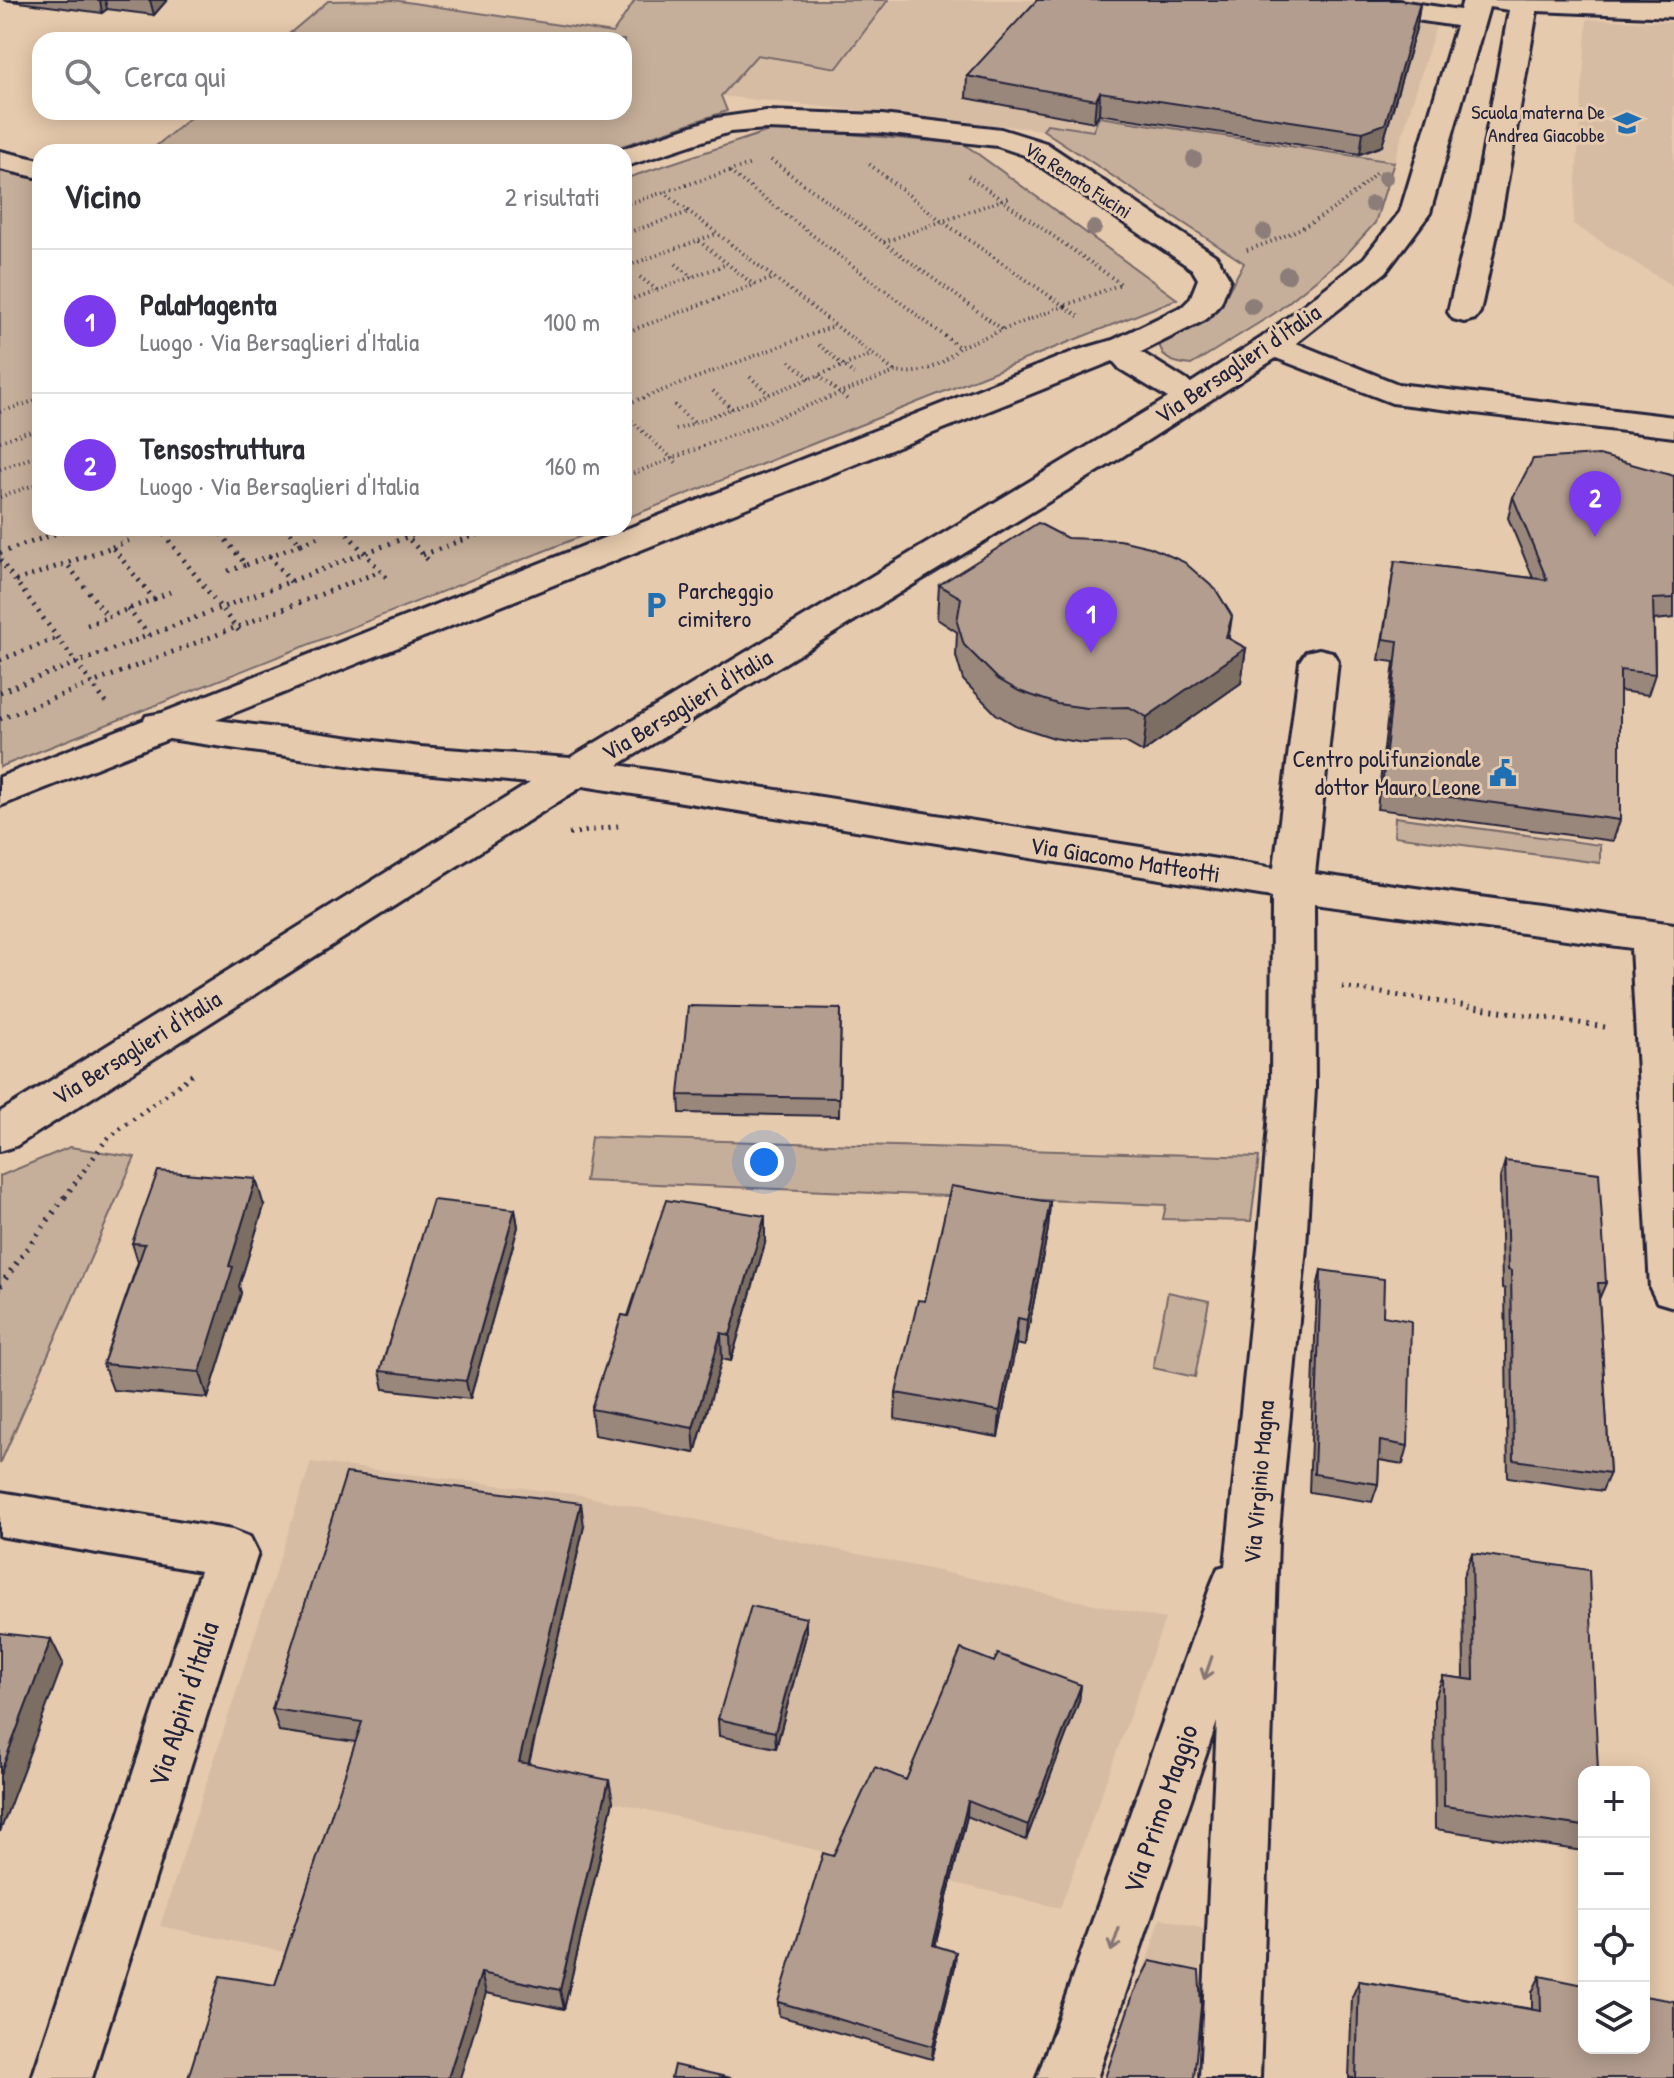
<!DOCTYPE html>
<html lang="it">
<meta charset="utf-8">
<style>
:root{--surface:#fff;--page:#f7f7f7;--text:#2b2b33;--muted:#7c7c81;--line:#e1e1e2;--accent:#7c3aed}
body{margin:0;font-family:"Patrick Hand",sans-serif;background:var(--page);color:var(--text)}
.controls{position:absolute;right:24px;bottom:24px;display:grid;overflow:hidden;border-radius:16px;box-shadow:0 4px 20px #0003}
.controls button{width:72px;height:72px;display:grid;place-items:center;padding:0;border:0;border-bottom:2px solid var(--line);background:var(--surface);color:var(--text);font:40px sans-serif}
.you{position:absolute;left:764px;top:1162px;width:28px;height:28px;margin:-20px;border:6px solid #fff;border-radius:50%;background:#1a73e8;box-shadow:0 0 0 12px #1a73e833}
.badge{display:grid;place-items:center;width:52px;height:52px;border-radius:50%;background:var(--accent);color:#fff;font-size:26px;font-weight:700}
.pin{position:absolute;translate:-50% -66px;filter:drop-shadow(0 2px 4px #0008)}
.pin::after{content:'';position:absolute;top:42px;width:28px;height:24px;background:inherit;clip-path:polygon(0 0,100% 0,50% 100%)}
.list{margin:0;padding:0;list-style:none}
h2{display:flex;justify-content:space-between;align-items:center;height:104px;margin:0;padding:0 32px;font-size:34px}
h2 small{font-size:26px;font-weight:400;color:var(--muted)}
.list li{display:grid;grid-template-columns:52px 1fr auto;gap:24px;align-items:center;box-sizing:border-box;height:144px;padding:0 32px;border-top:2px solid var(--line)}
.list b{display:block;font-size:30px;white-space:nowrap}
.list p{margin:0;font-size:26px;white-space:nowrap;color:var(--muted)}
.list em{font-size:26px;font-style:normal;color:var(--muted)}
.icon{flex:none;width:44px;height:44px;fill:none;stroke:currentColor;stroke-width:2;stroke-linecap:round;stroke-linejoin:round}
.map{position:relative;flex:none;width:1674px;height:2078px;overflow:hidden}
.search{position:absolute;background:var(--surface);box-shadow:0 4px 20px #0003;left:32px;top:32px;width:600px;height:88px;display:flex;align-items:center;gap:20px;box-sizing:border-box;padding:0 28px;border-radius:24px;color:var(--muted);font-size:30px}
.panel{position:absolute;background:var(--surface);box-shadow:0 4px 20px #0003;left:32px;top:144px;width:600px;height:392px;border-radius:24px}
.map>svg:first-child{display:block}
.built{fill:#d7bca4}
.green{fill:#c6af9a;stroke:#74686a;stroke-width:2}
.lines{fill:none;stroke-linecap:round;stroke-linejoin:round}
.minor-casing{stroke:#22223b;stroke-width:6}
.path-far2{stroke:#22223b;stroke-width:4;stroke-dasharray:1 4;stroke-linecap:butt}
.path-far1{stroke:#22223b;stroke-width:5;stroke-dasharray:2 6;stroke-linecap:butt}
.path{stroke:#22223b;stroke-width:6;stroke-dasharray:2 7;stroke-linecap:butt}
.minor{fill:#e6caad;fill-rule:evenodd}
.tree{fill:#8c7d79}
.wall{fill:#9a877b;stroke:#22223b;stroke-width:2}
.shaded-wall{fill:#7d6e64;stroke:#22223b;stroke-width:2}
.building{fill:#b39d8f;stroke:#22223b;stroke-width:2}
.oneway{stroke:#847674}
.labels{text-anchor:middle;stroke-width:6;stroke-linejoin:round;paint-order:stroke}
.far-poi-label{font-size:20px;fill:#22223b;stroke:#e6caad;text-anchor:end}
.far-street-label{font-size:20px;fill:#22223b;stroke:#e6caad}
.street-label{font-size:24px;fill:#22223b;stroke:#e6caad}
.poi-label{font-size:24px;fill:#22223b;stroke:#e6caad;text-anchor:start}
.near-street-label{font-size:28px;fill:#22223b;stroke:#e6caad}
</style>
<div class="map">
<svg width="1674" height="2078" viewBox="0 0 1674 2078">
<rect width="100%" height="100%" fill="#e6caad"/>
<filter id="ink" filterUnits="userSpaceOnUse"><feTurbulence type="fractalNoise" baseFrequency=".0125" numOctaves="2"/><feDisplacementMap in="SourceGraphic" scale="16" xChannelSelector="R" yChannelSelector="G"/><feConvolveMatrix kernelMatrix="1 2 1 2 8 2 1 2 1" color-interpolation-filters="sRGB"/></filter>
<g filter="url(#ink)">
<!-- built -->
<path class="built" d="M 888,0 L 1257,0 L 1436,26 L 1394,162 L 1099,117 L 1093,131 L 1047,124 L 1043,130 L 721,96 L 757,55 L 837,68 Z
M 1587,19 L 1674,22 L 1674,287 L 1573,224 Z
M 311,1462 L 580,1495 L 1165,1619 L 1060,1908 L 614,1802 L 563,2010 L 160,1926 Z
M 1161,1918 L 1204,1929 L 1191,2078 L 1107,2078 Z"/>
<!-- green -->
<path class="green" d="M 393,0 L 613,33 L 635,0 L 888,0 L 837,68 L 757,55 L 721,96 L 727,111 L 604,152 L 149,152 L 197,112 L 624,112 L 624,40 L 282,40 L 328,1 Z
M 1099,117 L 1394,162 L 1375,223 L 1344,257 L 1275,313 L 1191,365 C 1174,363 1162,361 1159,342 L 1216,313 L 1244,263 L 1043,130 L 1047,124 L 1093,131 Z
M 778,128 L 964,144 L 1177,299 L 624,519 L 624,179 Z
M 0,169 L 40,177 L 40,528 L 602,528 L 0,767 Z
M 1395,817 L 1600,845 L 1600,863 L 1394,836 Z
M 591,1137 L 1259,1157 L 1251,1221 L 1163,1219 L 1166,1205 L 585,1181 Z
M 70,1147 L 135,1157 L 0,1464 L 0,1176 Z
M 1168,1292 L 1209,1301 L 1195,1377 L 1153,1368 Z"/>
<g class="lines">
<!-- minor casing -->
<g class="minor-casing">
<path id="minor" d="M 1322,0 L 1392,0 L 1460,10 L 1463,0 L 1674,1 L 1674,17 L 1537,11 L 1501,216 L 1480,312 L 1475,319 L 1464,322 L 1453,319 L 1448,312 L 1471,216 L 1509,10 L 1489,7 L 1430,213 L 1386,272 L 1296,343 L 1398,384 L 1674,417 L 1674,437 L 1392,403 L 1276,358 L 1120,458 L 618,765 L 1274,868 L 1300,661 L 1306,652 L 1319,649 L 1332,652 L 1338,661 L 1315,874 L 1674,924 L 1674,1307 L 1657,1302 L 1650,1288 L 1631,948 L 1314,904 L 1315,1088 L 1306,1247 L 1278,1541 L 1260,2078 L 1200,2078 L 1217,1722 L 1097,2078 L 1037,2078 L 1211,1585 L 1218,1568 L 1225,1566 L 1258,1247 L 1271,1088 L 1272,897 L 583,786 L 16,1146 L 0,1151 L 0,1112 L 530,783 L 368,768 L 169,739 L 0,806 L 0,777 L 144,720 L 146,716 L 162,713 L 1075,351 L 1113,340 L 1183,306 L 1190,299 L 1198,279 L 1192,269 L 1024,155 L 997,146 L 882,133 L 766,129 L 730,132 L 624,167 L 624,152 L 613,152 L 716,118 L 766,111 L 882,115 L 1001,129 L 1046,143 L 1216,256 L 1230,279 L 1221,303 L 1205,320 L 1141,352 L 1191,383 L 1261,338 L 1364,258 L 1400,212 L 1456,26 L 1336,8 L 1326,6 ZM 1113,361 L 1120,369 L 1168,398 L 570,758 L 420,747 L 216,720 Z
M 0,151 L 40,160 L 40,178 L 0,169 Z
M 0,1492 L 232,1530 L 250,1537 L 258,1553 L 92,2078 L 32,2078 L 200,1571 L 0,1536 Z"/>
</g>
<!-- path-far2 -->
<path class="path-far2" d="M 771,160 L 1002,329
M 730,172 L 959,347
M 968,176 L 1121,284 L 1064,306 L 1081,318
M 664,192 L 894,371
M 624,205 L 751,164
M 624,234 L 689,212
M 699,241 L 754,285
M 884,242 L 1010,197
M 1247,250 C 1297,234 1340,210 1377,172
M 676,264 L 692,277
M 624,267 L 716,234
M 640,277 L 657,290
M 624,302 L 727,264
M 624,333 L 773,278
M 819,345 L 854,374
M 790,361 L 810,378
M 819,376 L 848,400
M 750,377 L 769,394
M 713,391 L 732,409
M 624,405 L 834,326
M 674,405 L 694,423
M 0,412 L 40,399
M 624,414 L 679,465
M 676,430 L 871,355
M 0,441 L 40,428
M 0,469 L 40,455
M 624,477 L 895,372 C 921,375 942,367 959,347 L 1064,306 L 943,222 L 869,164
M 0,497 L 40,483"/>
<!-- path-far1 -->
<path class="path-far1" d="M 159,528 L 241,634
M 216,528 L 246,565 L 301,544 L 286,528
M 342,528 L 387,578
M 399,528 L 407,537 L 432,528
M 301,544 L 318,537
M 112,547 L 130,540
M 0,553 L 72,528
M 423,555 L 493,528
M 269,556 L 291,582
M 0,560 L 107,704
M 228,571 L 246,565
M 16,581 L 112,547 L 154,599 L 108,617 L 67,564
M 154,599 L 170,592
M 128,609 L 149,635
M 87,625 L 108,617
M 0,660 L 57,638
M 0,692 L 407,537 L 429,561
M 0,719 L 381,571
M 569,834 L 618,826
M 1342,987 L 1605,1027
M 65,1197 L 106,1140 L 193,1074"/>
<!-- path -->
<path class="path" d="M 0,1286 L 66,1195"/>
<!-- minor -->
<use href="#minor" class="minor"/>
</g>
<!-- trees -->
<g class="tree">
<circle cx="1194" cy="159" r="8"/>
<circle cx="1385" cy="178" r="8"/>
<circle cx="1372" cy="204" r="8"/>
<circle cx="1094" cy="228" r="8"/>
<circle cx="1264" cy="232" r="8"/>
<circle cx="1287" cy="275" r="9"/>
<circle cx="1252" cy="306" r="9"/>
</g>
<!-- wall -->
<path class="wall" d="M 3,0 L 167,0 L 154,15 L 107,9 L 102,13 Z
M 1420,3 L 1417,25 L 1382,146 L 1360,154 L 1099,114 L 1094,122 L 966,98 L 967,76 Z
M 1674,476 L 1674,618 L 1654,620 L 1655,674 L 1648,695 L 1620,691 L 1620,820 L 1613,841 L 1377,809 L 1394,662 L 1379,660 L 1395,561 L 1533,578 L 1508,518 L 1513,497 Z
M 939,585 L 1229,639 L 1246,648 L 1241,683 L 1143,752 L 1125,742 L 1084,743 L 1054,738 L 1017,726 L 996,714 L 963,680 L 956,656 L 957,632 L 937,619 Z
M 841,1009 L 839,1116 L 680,1113 L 679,1095 Z
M 1505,1161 L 1606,1283 L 1599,1299 L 1610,1473 L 1602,1491 L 1508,1477 L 1505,1289 L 1502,1288 L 1500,1179 Z
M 1050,1202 L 1048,1229 L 1025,1346 L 1016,1344 L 998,1437 L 895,1419 L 896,1393 L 925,1301 Z
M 264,1206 L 239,1286 L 241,1293 L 208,1398 L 113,1390 L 103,1364 L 138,1262 L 132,1243 Z
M 515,1209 L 518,1227 L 470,1399 L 384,1389 L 380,1371 Z
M 765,1243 L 731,1361 L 722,1359 L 695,1453 L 594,1435 L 591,1409 L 628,1316 Z
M 1321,1270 L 1383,1316 L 1408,1446 L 1403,1464 L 1379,1460 L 1378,1484 L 1372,1502 L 1309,1492 L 1317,1288 Z
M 584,1526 L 529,1764 L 613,1801 L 564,2009 L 486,1993 L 275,1985 L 356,1742 L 279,1731 L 272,1709 Z
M 1472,1553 L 1584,1772 L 1584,1851 L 1435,1829 L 1434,1700 L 1443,1676 L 1464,1679 L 1463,1577 Z
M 806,1618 L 806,1635 L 776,1748 L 719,1736 L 718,1719 Z
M 994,1662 L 1081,1685 L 1079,1701 L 1026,1840 L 967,1816 L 935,1946 L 955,1966 L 932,2059 L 779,2016 L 778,2002 L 906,1780 Z
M 1540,1976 L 1674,2078 L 1349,2078 L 1352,1997 L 1359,1981 L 1532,2009 L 1532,1992 Z"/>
<!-- shaded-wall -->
<path class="shaded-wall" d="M 100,0 L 105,0 L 107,9 L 102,13 Z
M 150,0 L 167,0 L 154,15 Z
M 1420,3 L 1417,25 L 1382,146 L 1360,154 L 1363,132 Z
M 1100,92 L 1099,114 L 1094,122 L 1096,100 Z
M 1232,616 L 1227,650 L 1246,648 L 1241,683 L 1143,752 L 1147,717 L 1226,637 Z
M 256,1179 L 264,1206 L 239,1286 L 241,1293 L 208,1398 L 200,1372 L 229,1266 Z
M 1050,1202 L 1048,1229 L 1025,1346 L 1027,1320 Z
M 515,1209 L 518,1227 L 470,1399 L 466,1381 Z
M 765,1216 L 765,1243 L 731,1361 L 730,1335 Z
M 1018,1318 L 1016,1344 L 998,1437 L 1000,1411 Z
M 721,1333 L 722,1359 L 695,1453 L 693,1428 Z
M 581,1503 L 584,1526 L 524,1783 L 519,1762 Z
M 806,1618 L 806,1635 L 776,1748 L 775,1732 Z
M 51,1639 L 63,1663 L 0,1832 L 0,1774 Z
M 1081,1685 L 1079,1701 L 1026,1840 L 1028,1825 Z
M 609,1780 L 613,1801 L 564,2009 L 560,1990 Z
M 968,1801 L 967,1816 L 932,1959 L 933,1945 Z
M 956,1952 L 955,1966 L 932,2059 L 933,2046 Z
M 481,1973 L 486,1993 L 460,2078 L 448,2078 Z"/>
<!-- building -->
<path class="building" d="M 1037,0 L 1400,0 L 1420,3 L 1385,124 L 1363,132 L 1100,92 L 1096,100 L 967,76 Z
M 1599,455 L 1674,476 L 1674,598 L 1653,599 L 1655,674 L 1620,670 L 1620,820 L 1382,788 L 1398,641 L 1383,639 L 1395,561 L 1547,580 L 1513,497 L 1533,459 Z
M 1038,523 L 1067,538 L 1120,540 L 1150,547 L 1184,562 L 1216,590 L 1232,616 L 1226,637 L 1246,648 L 1147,717 L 1129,707 L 1087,708 L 1057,704 L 1019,691 L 998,679 L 964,645 L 957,622 L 961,598 L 939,585 Z
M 688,1006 L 841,1009 L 839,1098 L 679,1095 Z
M 1505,1161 L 1599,1173 L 1606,1283 L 1598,1283 L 1610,1473 L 1514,1460 L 1511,1271 L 1508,1270 Z
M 158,1171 L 256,1179 L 229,1266 L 233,1267 L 200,1372 L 103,1364 L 145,1244 L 132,1243 Z
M 951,1186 L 1050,1202 L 1027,1320 L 1018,1318 L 1000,1411 L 896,1393 L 918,1300 L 925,1301 Z
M 433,1200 L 515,1209 L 466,1381 L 380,1371 Z
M 666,1200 L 765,1216 L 730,1335 L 721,1333 L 693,1428 L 591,1409 L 622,1315 L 628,1316 Z
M 1321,1270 L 1384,1279 L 1383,1316 L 1411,1321 L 1408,1446 L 1380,1441 L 1378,1484 L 1314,1474 Z
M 346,1473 L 581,1503 L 519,1762 L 609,1780 L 560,1990 L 481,1973 L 448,2078 L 188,2078 L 220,1976 L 275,1985 L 362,1722 L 272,1709 Z
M 1472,1553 L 1589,1570 L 1598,1772 L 1584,1772 L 1584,1826 L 1444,1806 L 1443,1676 L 1474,1680 Z
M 751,1606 L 806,1618 L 775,1732 L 718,1719 Z
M 0,1633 L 51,1639 L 0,1774 Z
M 961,1649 L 994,1662 L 998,1654 L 1081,1685 L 1028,1825 L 968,1801 L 933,1945 L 956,1952 L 933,2046 L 778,2002 L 823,1853 L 833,1856 L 875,1767 L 906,1780 Z
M 1150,1961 L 1199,1971 L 1201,2006 L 1194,2078 L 1105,2078 L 1134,1992 Z
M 1540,1976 L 1584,1985 L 1584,2048 L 1644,2048 L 1644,1996 L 1674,2001 L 1674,2078 L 1356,2078 L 1359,1981 L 1541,2011 Z
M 674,2065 L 731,2078 L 671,2078 Z"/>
<!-- one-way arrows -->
<defs><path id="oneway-shaft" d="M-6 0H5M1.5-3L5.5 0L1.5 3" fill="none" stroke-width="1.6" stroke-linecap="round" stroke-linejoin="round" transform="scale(2)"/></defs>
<g class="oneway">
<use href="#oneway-shaft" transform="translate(1208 1668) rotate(109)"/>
<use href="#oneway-shaft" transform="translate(1115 1940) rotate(109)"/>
</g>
</g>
<!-- icons -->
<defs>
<g id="school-bare" transform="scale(2.16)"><path d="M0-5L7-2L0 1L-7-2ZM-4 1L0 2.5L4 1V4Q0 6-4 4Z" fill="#1f6fb2" stroke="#e6caad" stroke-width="2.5" paint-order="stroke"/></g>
<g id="parking-bare" transform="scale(2.16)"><path d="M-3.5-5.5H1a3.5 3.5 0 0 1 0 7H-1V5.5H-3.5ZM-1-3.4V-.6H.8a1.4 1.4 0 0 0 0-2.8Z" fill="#1f6fb2" stroke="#e6caad" stroke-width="2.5" paint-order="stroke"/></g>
<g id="civic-bare" transform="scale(2.16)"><path d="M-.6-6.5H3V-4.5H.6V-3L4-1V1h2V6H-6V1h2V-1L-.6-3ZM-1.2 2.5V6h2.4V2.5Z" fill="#1f6fb2" stroke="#e6caad" stroke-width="2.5" paint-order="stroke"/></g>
</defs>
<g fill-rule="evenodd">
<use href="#school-bare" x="1627" y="123"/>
<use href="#parking-bare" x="656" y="605"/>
<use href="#civic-bare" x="1503" y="773"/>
</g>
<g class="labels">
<!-- far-poi labels -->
<g class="far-poi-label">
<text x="1605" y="119">Scuola materna De<tspan x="1605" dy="23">Andrea Giacobbe</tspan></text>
</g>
<!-- far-street labels -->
<g class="far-street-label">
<text transform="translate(1078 180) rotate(33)" y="7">Via Renato Fucini</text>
</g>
<!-- street labels -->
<g class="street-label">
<text transform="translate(1238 364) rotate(-34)" y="8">Via Bersaglieri d'Italia</text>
<text transform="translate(687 705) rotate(-31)" y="8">Via Bersaglieri d'Italia</text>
<text transform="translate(1125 860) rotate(9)" y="8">Via Giacomo Matteotti</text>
<text transform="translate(137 1048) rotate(-32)" y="8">Via Bersaglieri d'Italia</text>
<text transform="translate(1259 1482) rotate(-85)" y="8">Via Virginio Magna</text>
</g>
<!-- poi labels -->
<g class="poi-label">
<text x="678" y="599">Parcheggio<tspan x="678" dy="28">cimitero</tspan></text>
<text x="1481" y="767" text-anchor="end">Centro polifunzionale<tspan x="1481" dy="28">dottor Mauro Leone</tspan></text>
</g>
<!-- near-street labels -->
<g class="near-street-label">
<text transform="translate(183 1704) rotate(-72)" y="10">Via Alpini d'Italia</text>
<text transform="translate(1160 1809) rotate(-71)" y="10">Via Primo Maggio</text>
</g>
</g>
</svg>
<div class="controls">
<button>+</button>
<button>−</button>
<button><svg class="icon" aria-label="locate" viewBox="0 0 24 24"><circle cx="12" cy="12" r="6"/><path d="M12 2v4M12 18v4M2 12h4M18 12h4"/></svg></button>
<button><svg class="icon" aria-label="layers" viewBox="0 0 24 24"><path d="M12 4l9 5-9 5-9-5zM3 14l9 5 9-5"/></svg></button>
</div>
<div class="you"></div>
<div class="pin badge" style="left:1091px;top:653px">1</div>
<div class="pin badge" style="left:1595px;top:537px">2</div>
<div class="search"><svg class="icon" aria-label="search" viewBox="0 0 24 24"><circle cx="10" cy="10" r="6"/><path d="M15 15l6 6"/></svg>Cerca qui</div>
<section class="panel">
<h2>Vicino<small>2 risultati</small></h2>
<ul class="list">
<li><span class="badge">1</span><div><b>PalaMagenta</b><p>Luogo · Via Bersaglieri d'Italia</p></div><em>100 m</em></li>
<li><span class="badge">2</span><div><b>Tensostruttura</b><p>Luogo · Via Bersaglieri d'Italia</p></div><em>160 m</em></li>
</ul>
</section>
</div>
